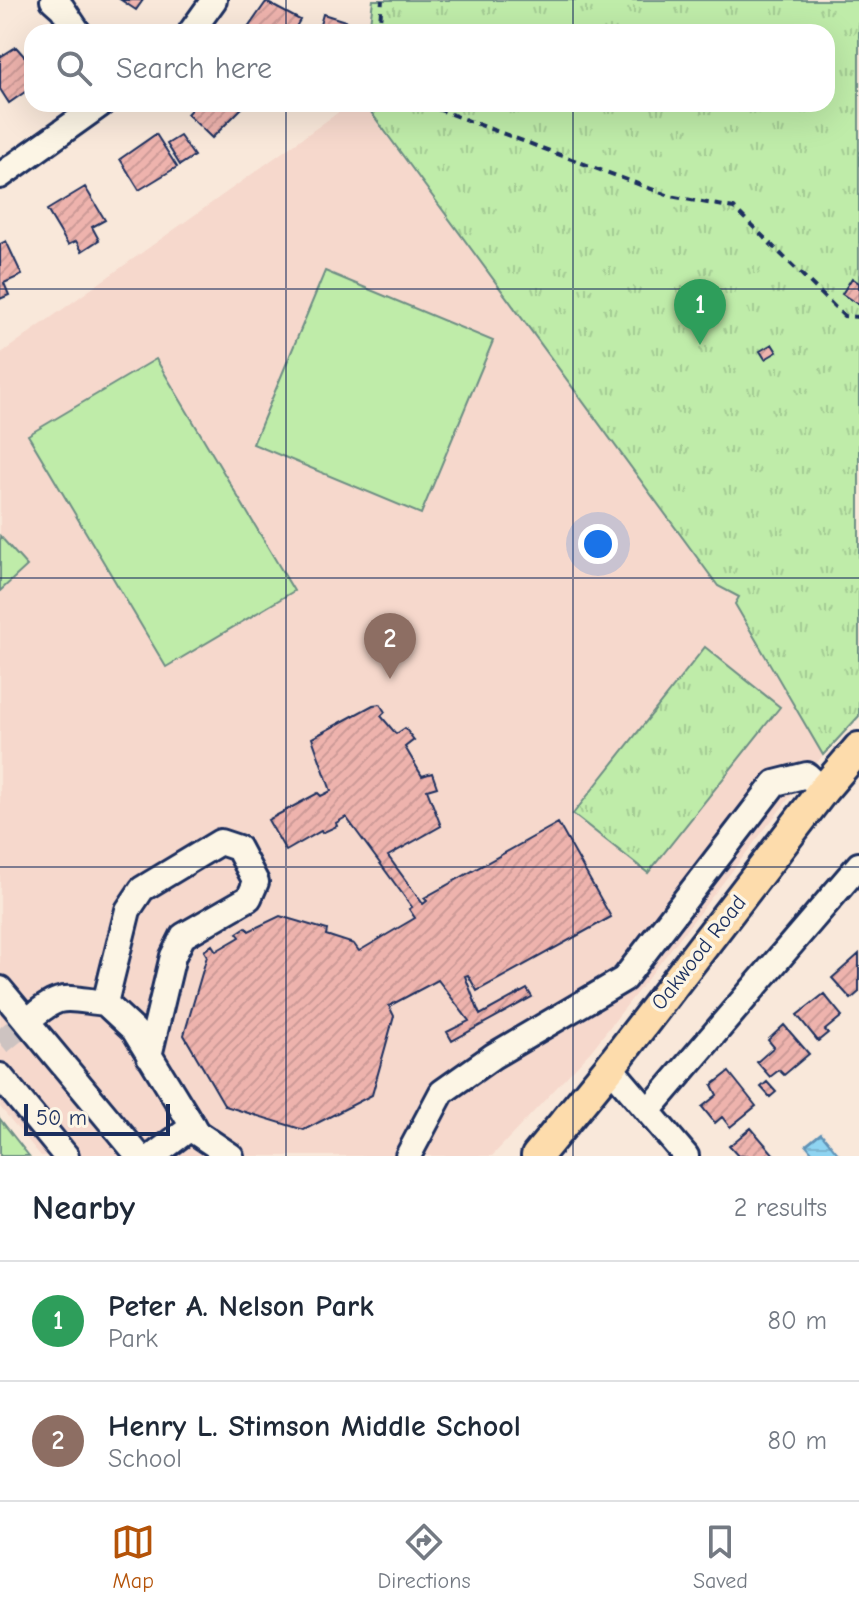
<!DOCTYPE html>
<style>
:root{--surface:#fff;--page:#f6f6f7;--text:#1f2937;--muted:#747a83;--line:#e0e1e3;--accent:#b45309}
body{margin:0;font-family:"Comic Neue",sans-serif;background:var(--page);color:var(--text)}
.scale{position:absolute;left:24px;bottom:20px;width:146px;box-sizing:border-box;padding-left:8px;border:4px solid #1b2f5e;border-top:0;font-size:22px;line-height:28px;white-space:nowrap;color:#1b2f5e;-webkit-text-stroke:6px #fcf5e5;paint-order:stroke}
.you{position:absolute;left:598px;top:544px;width:28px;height:28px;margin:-20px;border:6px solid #fff;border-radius:50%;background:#1a73e8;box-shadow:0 0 0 12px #1a73e833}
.badge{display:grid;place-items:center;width:52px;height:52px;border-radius:50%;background:var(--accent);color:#fff;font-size:26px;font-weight:700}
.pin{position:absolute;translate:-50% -66px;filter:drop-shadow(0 2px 4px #0008)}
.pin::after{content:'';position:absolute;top:42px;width:28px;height:24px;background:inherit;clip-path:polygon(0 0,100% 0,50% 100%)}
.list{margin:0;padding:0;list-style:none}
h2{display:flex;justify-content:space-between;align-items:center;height:104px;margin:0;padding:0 32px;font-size:34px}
h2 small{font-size:26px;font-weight:400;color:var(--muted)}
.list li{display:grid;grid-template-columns:52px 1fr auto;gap:24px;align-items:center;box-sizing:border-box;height:120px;padding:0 32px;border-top:2px solid var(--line)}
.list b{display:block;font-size:30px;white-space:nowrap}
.list p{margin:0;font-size:26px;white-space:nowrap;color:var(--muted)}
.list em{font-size:26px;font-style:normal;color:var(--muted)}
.icon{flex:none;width:44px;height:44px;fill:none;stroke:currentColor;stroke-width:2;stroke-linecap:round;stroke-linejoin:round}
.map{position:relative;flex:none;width:859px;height:1156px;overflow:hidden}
.search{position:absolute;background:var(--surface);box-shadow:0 8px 32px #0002;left:24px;right:24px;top:24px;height:88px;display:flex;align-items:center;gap:20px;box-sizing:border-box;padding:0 28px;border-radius:24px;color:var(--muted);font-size:30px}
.sheet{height:344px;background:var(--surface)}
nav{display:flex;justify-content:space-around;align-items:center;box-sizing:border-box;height:112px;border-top:2px solid var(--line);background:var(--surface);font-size:22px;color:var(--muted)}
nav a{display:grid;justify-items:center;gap:4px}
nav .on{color:var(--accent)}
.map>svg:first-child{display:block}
.built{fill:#f6d8cc}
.grass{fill:#bfeca9;stroke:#6d8e84;stroke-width:2}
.forest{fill:url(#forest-crowns);stroke:#6d8e84;stroke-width:2}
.park{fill:url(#park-tufts);stroke:#6d8e84;stroke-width:2}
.water{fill:url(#water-rules);stroke:#6192b6;stroke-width:2}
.building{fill:url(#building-hatch);stroke:#1b2f5e;stroke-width:2}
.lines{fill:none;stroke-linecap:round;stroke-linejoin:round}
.minor-tunnel{stroke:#cdc3c1;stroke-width:24;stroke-dasharray:24 12;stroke-linecap:butt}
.minor-casing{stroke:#1b2f5e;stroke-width:30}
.major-casing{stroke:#1b2f5e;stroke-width:36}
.path{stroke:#1b2f5e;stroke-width:4;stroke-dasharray:8 6;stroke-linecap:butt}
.minor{stroke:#fcf5e5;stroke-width:24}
.major{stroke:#fddcac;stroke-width:30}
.grid{fill:none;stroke:#1b2f5e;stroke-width:2;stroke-opacity:0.55}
.labels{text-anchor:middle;stroke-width:7;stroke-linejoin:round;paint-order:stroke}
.street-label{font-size:22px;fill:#1b2f5e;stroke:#fcf5e5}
</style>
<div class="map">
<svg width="859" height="1156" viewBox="0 0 859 1156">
<defs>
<pattern id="forest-crowns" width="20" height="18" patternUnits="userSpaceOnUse" patternTransform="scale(2)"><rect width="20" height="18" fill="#bfeca9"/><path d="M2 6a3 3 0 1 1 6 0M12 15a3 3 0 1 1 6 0" fill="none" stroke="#a4cb94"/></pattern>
<pattern id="park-tufts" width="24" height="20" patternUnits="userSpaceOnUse" patternTransform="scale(2)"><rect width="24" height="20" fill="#bfeca9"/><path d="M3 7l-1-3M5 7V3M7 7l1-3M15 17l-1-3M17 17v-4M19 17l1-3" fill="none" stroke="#a4cb94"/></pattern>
<pattern id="water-rules" width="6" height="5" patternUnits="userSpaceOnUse" patternTransform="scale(2)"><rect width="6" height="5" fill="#8fd4f1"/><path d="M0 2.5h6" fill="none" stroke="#7bb6d1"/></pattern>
<pattern id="building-hatch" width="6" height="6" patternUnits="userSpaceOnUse" patternTransform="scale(2)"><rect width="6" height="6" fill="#eeb3ad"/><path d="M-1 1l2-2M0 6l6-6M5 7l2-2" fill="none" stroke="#cc9a97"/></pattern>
</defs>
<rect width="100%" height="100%" fill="#f9e8da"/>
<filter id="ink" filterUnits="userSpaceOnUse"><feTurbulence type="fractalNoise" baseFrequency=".0125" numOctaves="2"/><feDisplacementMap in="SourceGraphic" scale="16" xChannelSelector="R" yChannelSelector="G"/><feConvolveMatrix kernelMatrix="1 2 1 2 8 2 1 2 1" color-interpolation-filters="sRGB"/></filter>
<g filter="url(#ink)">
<!-- built -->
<path class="built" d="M 350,104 L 365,104 L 718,585 L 740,597 L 735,604 L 823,755 L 591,1051 L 492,1156 L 41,1156 L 0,1107 L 0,354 Z"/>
<!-- grass -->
<path class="grass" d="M 325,271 L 493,341 L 421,514 L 253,444 Z
M 156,359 L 294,591 L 166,667 L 28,435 Z
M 0,536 L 27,566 L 0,591 Z"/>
<!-- forest -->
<path class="forest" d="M 0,1119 L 29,1156 L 0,1156 Z"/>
<!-- park -->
<path class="park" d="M 373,0 L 859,0 L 859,716 L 823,755 L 735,604 L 739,597 L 718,586 L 365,104 L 827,104 L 827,32 L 369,32 Z
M 705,647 L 780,707 L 648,873 L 573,814 Z"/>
<!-- water -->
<path class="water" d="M 821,1133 L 840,1156 L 815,1156 L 806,1145 Z"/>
<!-- building -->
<path class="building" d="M 121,0 L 143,0 L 136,10 Z
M 266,2 L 300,20 L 293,32 L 245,32 Z
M 323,14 L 361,26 L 359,32 L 318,32 Z
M 16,47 L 32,65 L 32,87 L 9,103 L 0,89 L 0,57 Z
M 196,104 L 246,104 L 212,138 L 187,114 Z
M 156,134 L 177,167 L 139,190 L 120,159 Z
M 180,136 L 194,156 L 180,165 L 167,144 Z
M 85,187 L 105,220 L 92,227 L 99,240 L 82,251 L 76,241 L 68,245 L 47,210 Z
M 6,241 L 22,275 L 4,283 L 9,295 L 0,299 L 0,244 Z
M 852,278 L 859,283 L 859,305 L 842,294 Z
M 772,344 L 777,352 L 765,359 L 760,351 Z
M 380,704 L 385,712 L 381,716 L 396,734 L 405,728 L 414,740 L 405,747 L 422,776 L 432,773 L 437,787 L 427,790 L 441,826 L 388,856 L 423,904 L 427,901 L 424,898 L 558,823 L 611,917 L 477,991 L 468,975 L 465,976 L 480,1015 L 527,989 L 532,997 L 452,1041 L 447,1032 L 469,1021 L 438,980 L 389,1006 L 394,1016 L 372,1095 L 304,1130 L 225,1106 L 184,1035 L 207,956 L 204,951 L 212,945 L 216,951 L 240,937 L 237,933 L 246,927 L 249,931 L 280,916 L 327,930 L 326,935 L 354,944 L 359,951 L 415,918 L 409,909 L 412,907 L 346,817 L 336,823 L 337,826 L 322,833 L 321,831 L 286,851 L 268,820 L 318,793 L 321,796 L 331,791 L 312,738 L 373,705 Z
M 859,954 L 859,992 L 851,999 L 832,978 Z
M 824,994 L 842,1016 L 825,1030 L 828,1033 L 818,1041 L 797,1015 Z
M 784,1025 L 809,1054 L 784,1075 L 779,1070 L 770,1077 L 757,1062 L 774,1047 L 768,1040 Z
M 729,1072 L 756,1106 L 730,1127 L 722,1117 L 715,1123 L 702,1107 L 717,1095 L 712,1085 Z
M 767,1082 L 776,1092 L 770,1097 L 761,1087 Z
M 751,1128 L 775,1156 L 738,1156 L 729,1146 Z"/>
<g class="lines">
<!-- minor-tunnel -->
<path class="minor-tunnel" d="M 0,1043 L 27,1021"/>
<!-- minor casing -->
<g class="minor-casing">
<path id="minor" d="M 53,0 L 62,8 L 78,32
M 191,32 L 214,0
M 0,176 L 101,104
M 0,989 L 139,1156
M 27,1021 C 62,992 61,998 105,1003
M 149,1056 L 173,956 L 183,936 L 249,898 L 256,882 L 238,848 L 220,842 L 142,889 L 128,910 L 105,1003 L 134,1030 L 197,1133 L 231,1156
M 610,1067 L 686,1156
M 0,1076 L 66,1156
M 648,1111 L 859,865
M 153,1156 L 193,1126
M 408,1156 L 442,1092 L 493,1056 L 624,979 L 775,783 L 807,775 L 823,790"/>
</g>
<!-- major casing -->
<g class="major-casing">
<path id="major" d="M 537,1156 L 610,1067 L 823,790 L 859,748"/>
</g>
<!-- path -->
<path class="path" d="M 379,32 L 382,0
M 424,104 L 670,196 L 734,208 L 844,316 L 859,317"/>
<!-- minor -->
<use href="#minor" class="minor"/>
<!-- major -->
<use href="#major" class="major"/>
</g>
</g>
<!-- grid -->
<path class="grid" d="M 286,0 L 286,32M 573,0 L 573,32M 286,104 L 286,1156M 573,104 L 573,1156M 0,289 L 859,289M 0,578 L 859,578M 0,867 L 859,867"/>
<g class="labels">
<!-- street labels -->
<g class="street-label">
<text transform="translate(698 952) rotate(-52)" y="8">Oakwood Road</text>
</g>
</g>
</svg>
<div class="scale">50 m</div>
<div class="you"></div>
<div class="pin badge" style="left:700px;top:345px;background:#2e9e5b">1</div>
<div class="pin badge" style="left:390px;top:679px;background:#8d6e63">2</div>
<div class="search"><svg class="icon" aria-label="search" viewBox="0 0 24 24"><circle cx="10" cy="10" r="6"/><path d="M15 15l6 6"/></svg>Search here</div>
</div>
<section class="sheet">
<h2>Nearby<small>2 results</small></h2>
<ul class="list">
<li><span class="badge" style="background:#2e9e5b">1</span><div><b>Peter A. Nelson Park</b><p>Park</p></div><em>80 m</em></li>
<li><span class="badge" style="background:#8d6e63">2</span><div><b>Henry L. Stimson Middle School</b><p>School</p></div><em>80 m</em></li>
</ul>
</section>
<nav>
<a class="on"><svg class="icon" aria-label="map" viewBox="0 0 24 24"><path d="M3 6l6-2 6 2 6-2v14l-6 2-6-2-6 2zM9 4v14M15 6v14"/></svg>Map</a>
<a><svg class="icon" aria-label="directions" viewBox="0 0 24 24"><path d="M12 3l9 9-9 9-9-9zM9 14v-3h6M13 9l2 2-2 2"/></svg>Directions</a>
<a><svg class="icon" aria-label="saved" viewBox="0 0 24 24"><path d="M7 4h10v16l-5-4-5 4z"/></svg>Saved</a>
</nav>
